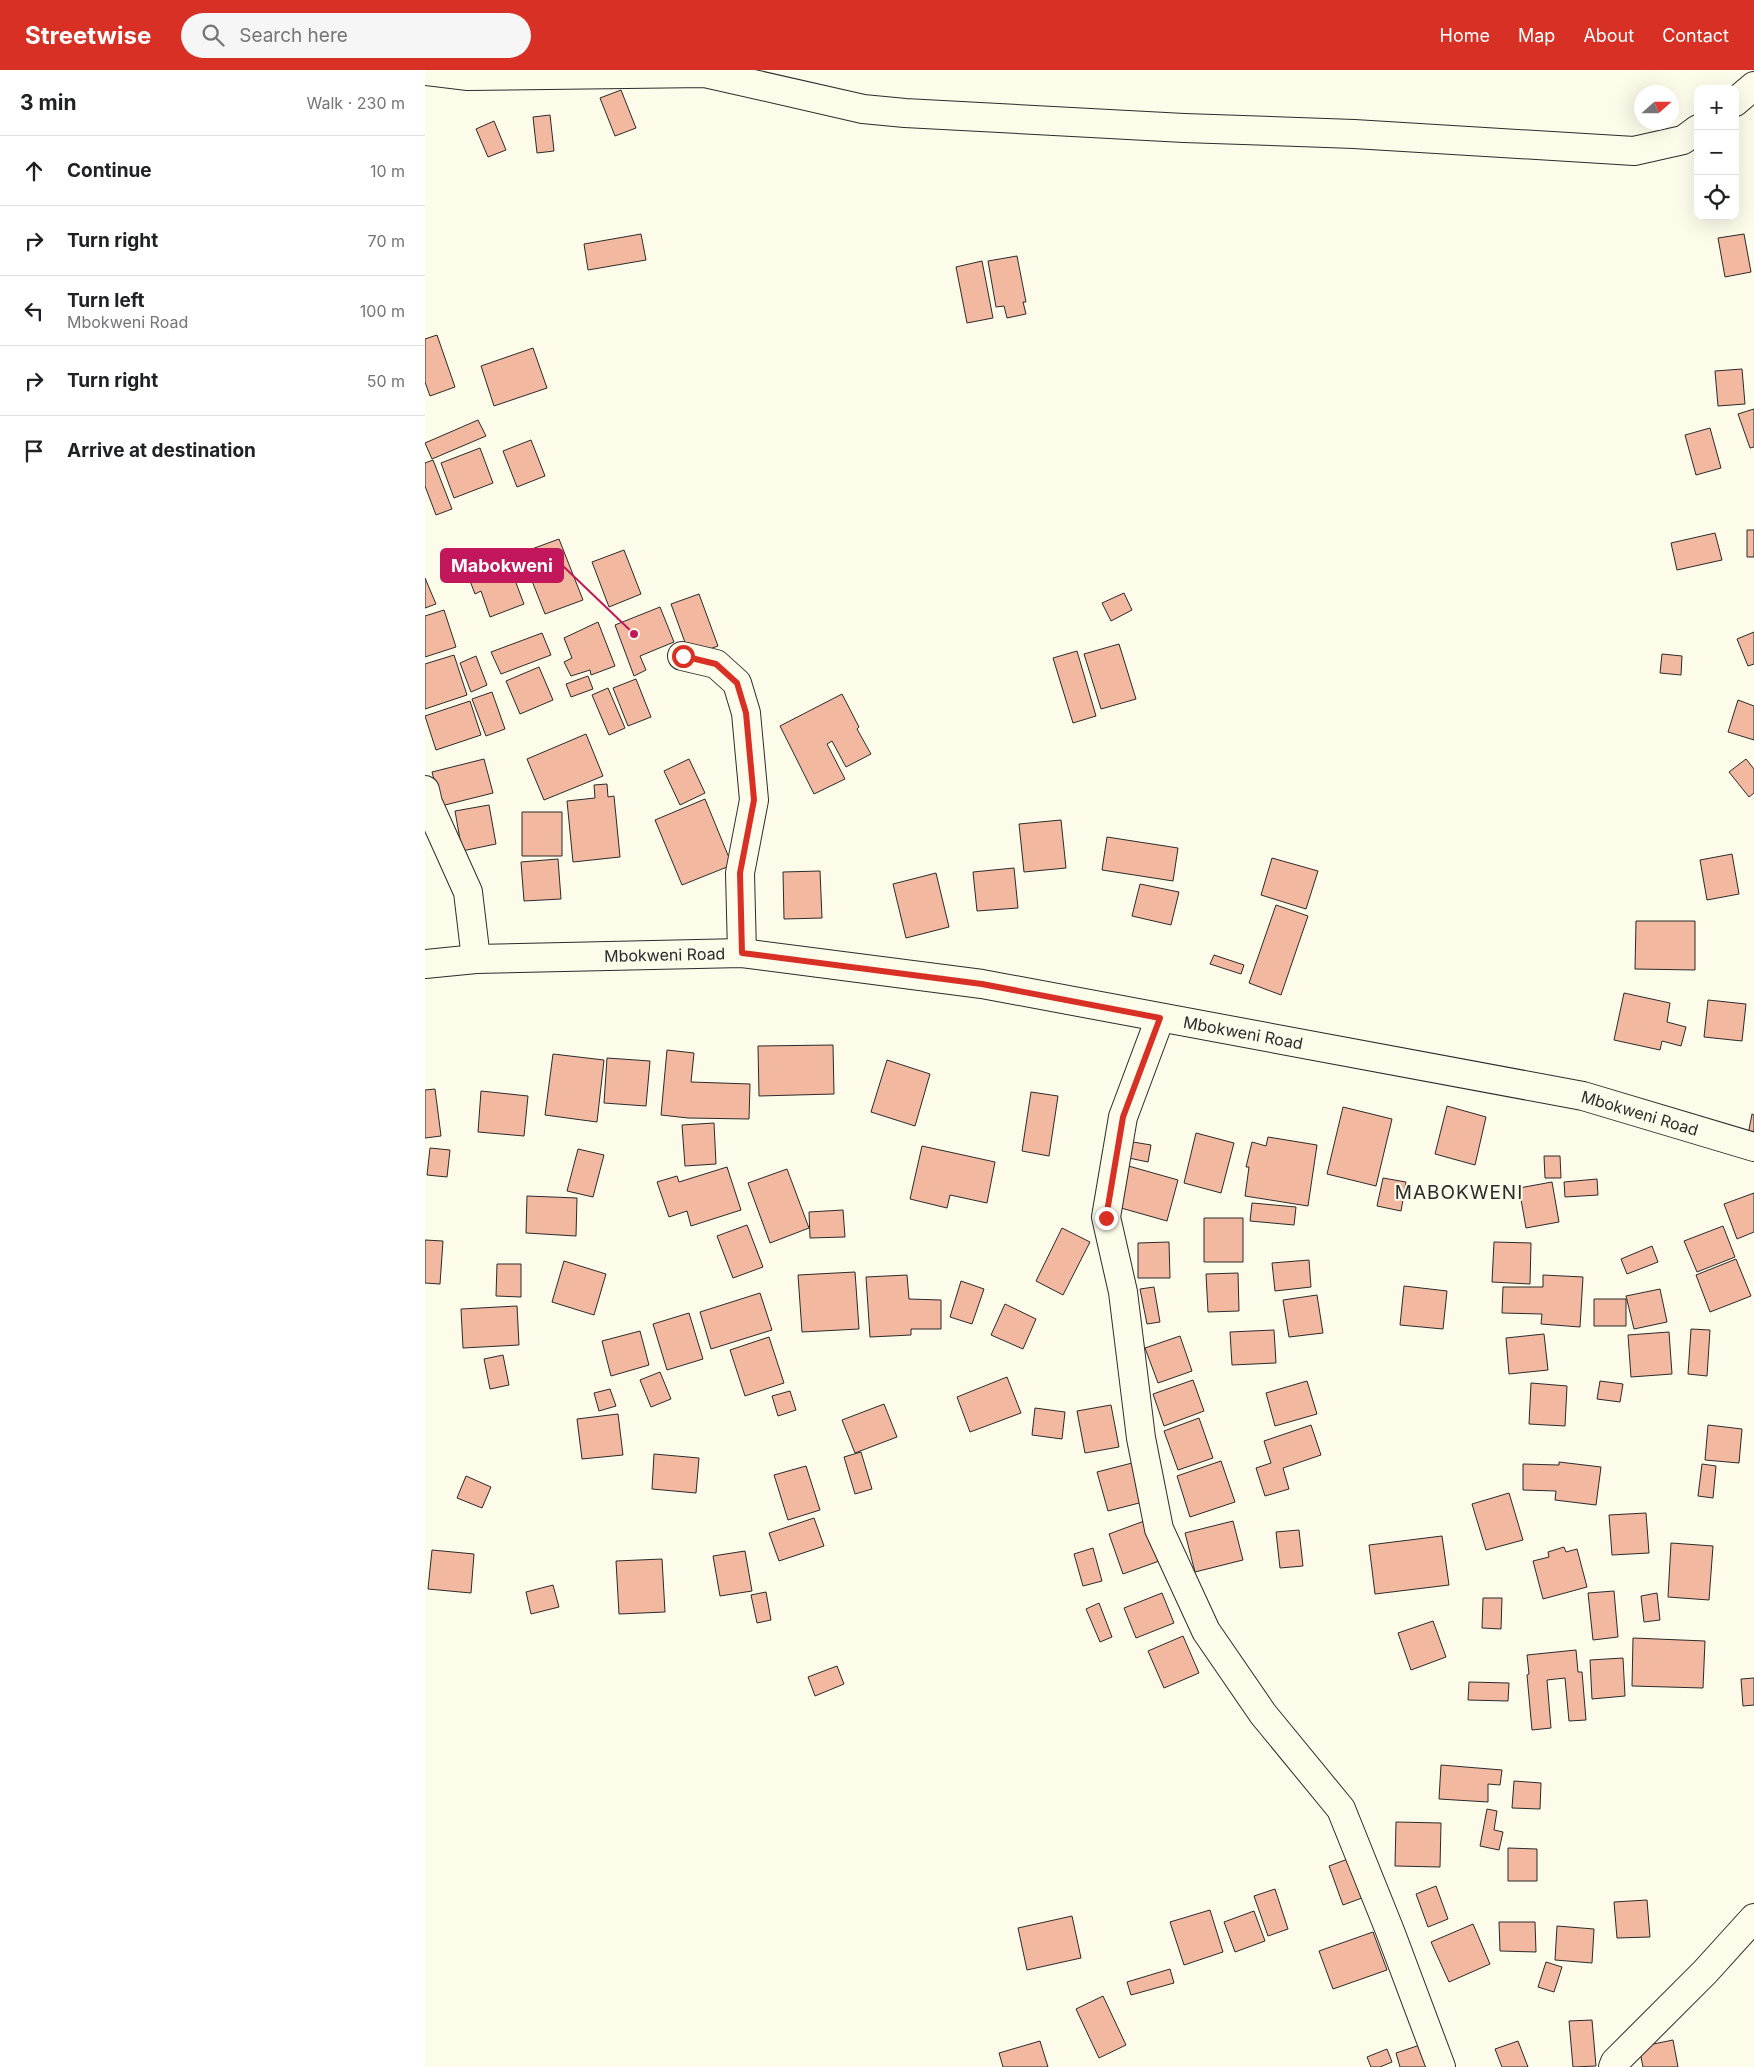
<!DOCTYPE html>
<meta charset="utf-8">
<style>
:root{--surface:#fff;--page:#f6f6f6;--text:#202124;--muted:#757577;--line:#e0e0e0;--accent:#d93025}
body{margin:0;font-family:Inter,sans-serif;background:var(--page);color:var(--text)}
.controls{position:absolute;right:15px;top:15px;display:grid;overflow:hidden;border-radius:10px;box-shadow:0 5px 20px #0002}
.controls button{width:45px;height:45px;display:grid;place-items:center;padding:0;border:0;border-bottom:1px solid var(--line);background:var(--surface);color:var(--text);font:25px sans-serif}
.compass{position:absolute;left:1209px;top:15px;width:45px;height:45px;border-radius:50%;background:var(--surface);box-shadow:0 5px 20px #0002;rotate:69deg}
.stop{position:absolute;width:15px;height:15px;margin:-11px;border:4px solid #d93025;border-radius:50%;background:#fff}
.stop.end{background:#d93025;border-color:#fff;box-shadow:0 1px 5px #0008}
.list{margin:0;padding:0;list-style:none}
h2{display:flex;justify-content:space-between;align-items:center;height:65px;margin:0;padding:0 20px;font-size:21px}
h2 small{font-size:16px;font-weight:400;color:var(--muted)}
.list li{display:grid;grid-template-columns:32px 1fr auto;gap:15px;align-items:center;box-sizing:border-box;height:70px;padding:0 20px;border-top:1px solid var(--line)}
.list b{display:block;font-size:19px;white-space:nowrap}
.list p{margin:0;font-size:16px;white-space:nowrap;color:var(--muted)}
.list em{font-size:16px;font-style:normal;color:var(--muted)}
.icon{flex:none;width:28px;height:28px;fill:none;stroke:currentColor;stroke-width:2;stroke-linecap:round;stroke-linejoin:round}
.map{position:relative;flex:none;width:1329px;height:1997px;overflow:hidden}
header{display:flex;align-items:center;gap:30px;box-sizing:border-box;height:70px;padding:0 25px;background:var(--accent);color:#fff}
header strong{font-size:24px}
nav{display:flex;gap:28px;margin-inline-start:auto;font-size:18px}
.search{width:350px;height:45px;background:var(--page);display:flex;align-items:center;gap:12px;box-sizing:border-box;padding:0 18px;border-radius:28px;color:var(--muted);font-size:19px}
main{display:flex}
aside{flex:1;background:var(--surface)}
.map>svg:first-child{display:block}
.building{fill:#f2b8a0;stroke:#2b2b2b}
.lines{fill:none;stroke-linecap:round;stroke-linejoin:round}
.minor-casing{stroke:#2b2b2b;stroke-width:30}
.minor{stroke:#fdfbea;stroke-width:28}
.route{stroke:#d93025;stroke-width:6}
.labels{text-anchor:middle;stroke-width:4;stroke-linejoin:round;paint-order:stroke}
.street-label{font-size:16px;fill:#2b2b2b;stroke:#fdfbea}
.quarter-label{font-size:19px;letter-spacing:1px;fill:#2b2b2b;stroke:#fdfbea}
.leader{fill:none;stroke:#c2185b;stroke-width:2}
.callout-dot{fill:#c2185b;stroke:#fdfbea;stroke-width:2}
.callout{fill:#c2185b;stroke:#c2185b;stroke-width:2}
.callout-label{font-size:18px;text-anchor:middle;font-weight:bold;fill:#fff}
</style>
<header>
<strong>Streetwise</strong>
<div class="search"><svg class="icon" aria-label="search" viewBox="0 0 24 24"><circle cx="10" cy="10" r="6"/><path d="M15 15l6 6"/></svg>Search here</div>
<nav><a>Home</a><a>Map</a><a>About</a><a>Contact</a></nav>
</header>
<main>
<aside>
<h2>3 min<small>Walk · 230 m</small></h2>
<ul class="list">
<li><svg class="icon" aria-label="ahead" viewBox="0 0 24 24"><path d="M12 20V5M6 11l6-6 6 6"/></svg><div><b>Continue</b></div><em>10 m</em></li>
<li><svg class="icon" aria-label="right" viewBox="0 0 24 24"><path d="M7 20v-9h11M14 6l5 5-5 5"/></svg><div><b>Turn right</b></div><em>70 m</em></li>
<li><svg class="icon" aria-label="left" viewBox="0 0 24 24"><path d="M17 20v-9H6M10 6l-5 5 5 5"/></svg><div><b>Turn left</b><p>Mbokweni Road</p></div><em>100 m</em></li>
<li><svg class="icon" aria-label="right" viewBox="0 0 24 24"><path d="M7 20v-9h11M14 6l5 5-5 5"/></svg><div><b>Turn right</b></div><em>50 m</em></li>
<li><svg class="icon" aria-label="arrive" viewBox="0 0 24 24"><path d="M6 21V4h12l-3 4 3 4H6"/></svg><div><b>Arrive at destination</b></div></li>
</ul>
</aside>
<div class="map">
<svg width="1329" height="1997" viewBox="0 0 1329 1997">
<rect width="100%" height="100%" fill="#fdfbea"/>
<!-- building -->
<path class="building" d="M 196,20 L 211,58 L 190,66 L 175,28 Z
M 125,45 L 129,81 L 112,83 L 108,47 Z
M 69,51 L 81,80 L 63,87 L 51,59 Z
M 216,164 L 221,190 L 163,200 L 159,174 Z
M 1319,164 L 1326,202 L 1300,207 L 1293,168 Z
M 592,186 L 601,232 L 598,232 L 601,244 L 582,248 L 579,236 L 571,237 L 563,191 Z
M 557,191 L 568,248 L 542,253 L 531,197 Z
M 12,265 L 30,317 L 5,326 L 0,312 L 0,269 Z
M 108,278 L 122,318 L 69,336 L 56,296 Z
M 1317,299 L 1320,334 L 1293,336 L 1290,301 Z
M 1329,339 L 1329,377 L 1325,378 L 1313,344 Z
M 53,350 L 61,366 L 7,389 L 0,373 Z
M 1285,358 L 1296,398 L 1271,405 L 1260,365 Z
M 106,370 L 120,406 L 92,417 L 78,381 Z
M 55,378 L 68,413 L 29,428 L 16,393 Z
M 8,390 L 27,439 L 11,445 L 0,416 L 0,393 Z
M 1322,460 L 1329,460 L 1329,487 L 1322,487 Z
M 1290,463 L 1297,490 L 1252,500 L 1246,473 Z
M 134,469 L 158,530 L 120,544 L 96,483 Z
M 199,480 L 216,524 L 184,537 L 167,492 Z
M 71,501 L 74,511 L 88,505 L 99,534 L 65,547 L 56,521 L 50,524 L 45,511 Z
M 0,508 L 11,534 L 0,538 Z
M 699,523 L 707,540 L 686,551 L 677,533 Z
M 274,524 L 293,576 L 265,586 L 246,534 Z
M 235,537 L 249,572 L 215,586 L 221,600 L 209,606 L 190,555 Z
M 19,540 L 31,577 L 0,587 L 0,546 Z
M 173,552 L 190,596 L 166,605 L 165,600 L 146,606 L 139,592 L 147,588 L 139,568 Z
M 1329,562 L 1329,594 L 1323,596 L 1312,569 Z
M 117,563 L 126,585 L 76,604 L 66,582 Z
M 694,574 L 711,629 L 676,639 L 659,584 Z
M 652,581 L 671,646 L 648,653 L 628,588 Z
M 1237,584 L 1257,586 L 1256,605 L 1235,603 Z
M 29,585 L 42,625 L 0,639 L 0,594 Z
M 51,586 L 62,615 L 46,622 L 35,593 Z
M 114,597 L 128,630 L 95,644 L 81,611 Z
M 163,606 L 168,619 L 146,627 L 141,614 Z
M 211,609 L 226,647 L 203,656 L 188,618 Z
M 183,618 L 200,658 L 184,665 L 167,625 Z
M 67,622 L 80,659 L 61,666 L 47,629 Z
M 417,624 L 434,657 L 432,659 L 446,684 L 421,697 L 407,671 L 402,674 L 420,709 L 389,724 L 355,656 Z
M 1313,630 L 1329,636 L 1329,670 L 1303,662 Z
M 45,631 L 56,665 L 11,680 L 0,646 Z
M 161,664 L 178,706 L 119,730 L 102,689 Z
M 59,689 L 68,723 L 16,736 L 7,702 Z
M 264,689 L 280,723 L 255,735 L 239,701 Z
M 1321,689 L 1329,699 L 1329,723 L 1324,727 L 1304,702 Z
M 182,714 L 183,727 L 189,726 L 195,787 L 148,792 L 142,731 L 170,728 L 169,715 Z
M 280,729 L 307,795 L 257,815 L 230,750 Z
M 64,735 L 71,774 L 37,781 L 30,741 Z
M 97,742 L 137,742 L 137,786 L 97,786 Z
M 636,750 L 641,798 L 599,802 L 594,754 Z
M 682,767 L 753,778 L 748,811 L 677,800 Z
M 1307,784 L 1314,824 L 1282,830 L 1275,790 Z
M 847,788 L 893,801 L 881,839 L 836,825 Z
M 133,789 L 136,829 L 99,831 L 96,792 Z
M 589,798 L 593,838 L 552,841 L 548,802 Z
M 395,801 L 397,848 L 359,849 L 358,802 Z
M 511,803 L 524,857 L 481,868 L 468,814 Z
M 715,814 L 754,822 L 746,855 L 707,846 Z
M 851,835 L 883,846 L 856,925 L 824,913 Z
M 1211,851 L 1270,851 L 1270,900 L 1210,899 Z
M 789,885 L 819,895 L 816,904 L 785,894 Z
M 1199,923 L 1245,933 L 1242,952 L 1261,957 L 1256,976 L 1237,971 L 1235,980 L 1189,970 Z
M 1283,930 L 1321,934 L 1317,971 L 1279,967 Z
M 408,975 L 409,1024 L 334,1026 L 333,976 Z
M 242,980 L 269,983 L 266,1012 L 325,1014 L 324,1049 L 263,1048 L 236,1045 Z
M 128,984 L 179,990 L 172,1052 L 120,1045 Z
M 182,988 L 225,991 L 221,1036 L 179,1033 Z
M 462,990 L 505,1004 L 490,1056 L 446,1042 Z
M 10,1019 L 16,1066 L 0,1068 L 0,1020 Z
M 56,1021 L 103,1026 L 99,1066 L 53,1062 Z
M 606,1022 L 633,1026 L 624,1086 L 597,1081 Z
M 1022,1036 L 1061,1047 L 1050,1095 L 1010,1084 Z
M 918,1037 L 967,1049 L 951,1116 L 902,1104 Z
M 1327,1044 L 1329,1045 L 1329,1082 L 1320,1080 Z
M 289,1053 L 291,1094 L 260,1096 L 257,1055 Z
M 771,1063 L 809,1073 L 796,1123 L 759,1113 Z
M 843,1067 L 892,1075 L 883,1136 L 820,1126 L 824,1097 L 821,1097 L 827,1072 L 841,1076 Z
M 702,1071 L 726,1075 L 723,1092 L 699,1087 Z
M 497,1076 L 570,1092 L 562,1133 L 525,1125 L 522,1138 L 485,1129 Z
M 5,1078 L 25,1080 L 22,1107 L 2,1105 Z
M 153,1079 L 179,1085 L 168,1127 L 142,1121 Z
M 1119,1086 L 1135,1086 L 1136,1108 L 1120,1108 Z
M 700,1095 L 753,1110 L 742,1151 L 689,1136 Z
M 302,1097 L 316,1140 L 266,1156 L 262,1141 L 244,1147 L 232,1112 L 252,1106 L 254,1112 Z
M 362,1099 L 384,1158 L 345,1173 L 323,1113 Z
M 958,1108 L 981,1112 L 976,1141 L 952,1136 Z
M 1172,1109 L 1173,1125 L 1140,1127 L 1139,1112 Z
M 1127,1112 L 1134,1152 L 1101,1158 L 1094,1118 Z
M 1329,1123 L 1329,1162 L 1312,1169 L 1299,1134 Z
M 102,1126 L 152,1128 L 151,1166 L 101,1163 Z
M 827,1133 L 871,1137 L 869,1155 L 825,1151 Z
M 418,1140 L 420,1167 L 385,1168 L 384,1142 Z
M 779,1148 L 818,1148 L 818,1192 L 779,1192 Z
M 322,1155 L 338,1197 L 308,1208 L 292,1166 Z
M 1298,1156 L 1310,1187 L 1272,1202 L 1259,1171 Z
M 637,1158 L 665,1172 L 638,1225 L 611,1211 Z
M 0,1170 L 18,1171 L 15,1214 L 0,1213 Z
M 744,1172 L 745,1208 L 713,1208 L 713,1173 Z
M 1069,1172 L 1106,1173 L 1105,1214 L 1067,1212 Z
M 1227,1176 L 1233,1192 L 1202,1204 L 1196,1189 Z
M 1311,1189 L 1326,1226 L 1285,1242 L 1271,1205 Z
M 884,1190 L 886,1217 L 850,1221 L 847,1193 Z
M 139,1191 L 181,1204 L 169,1245 L 127,1232 Z
M 72,1194 L 96,1194 L 96,1227 L 71,1226 Z
M 430,1202 L 434,1259 L 377,1262 L 373,1205 Z
M 813,1203 L 814,1241 L 783,1242 L 781,1204 Z
M 482,1205 L 484,1229 L 516,1230 L 516,1259 L 486,1259 L 486,1265 L 445,1267 L 441,1207 Z
M 1118,1205 L 1158,1207 L 1155,1257 L 1116,1254 L 1117,1244 L 1077,1243 L 1078,1217 L 1118,1217 Z
M 536,1211 L 559,1219 L 547,1254 L 525,1247 Z
M 979,1216 L 1022,1221 L 1018,1259 L 975,1255 Z
M 729,1217 L 735,1252 L 722,1254 L 715,1219 Z
M 1235,1219 L 1242,1252 L 1209,1259 L 1201,1226 Z
M 335,1223 L 347,1260 L 286,1279 L 275,1242 Z
M 892,1225 L 898,1263 L 864,1267 L 858,1230 Z
M 1169,1229 L 1201,1229 L 1201,1256 L 1169,1256 Z
M 580,1234 L 611,1249 L 598,1279 L 566,1265 Z
M 92,1236 L 94,1275 L 38,1278 L 36,1239 Z
M 264,1243 L 278,1289 L 242,1300 L 228,1254 Z
M 1266,1259 L 1285,1260 L 1282,1306 L 1263,1304 Z
M 849,1260 L 851,1293 L 807,1295 L 805,1262 Z
M 215,1261 L 224,1295 L 186,1306 L 177,1271 Z
M 1244,1262 L 1247,1304 L 1206,1307 L 1203,1265 Z
M 1119,1264 L 1123,1300 L 1084,1304 L 1081,1268 Z
M 755,1266 L 767,1301 L 733,1313 L 720,1278 Z
M 344,1267 L 359,1313 L 320,1326 L 305,1280 Z
M 78,1285 L 84,1315 L 65,1319 L 59,1289 Z
M 235,1302 L 246,1329 L 226,1337 L 215,1310 Z
M 582,1307 L 596,1343 L 545,1362 L 532,1327 Z
M 768,1310 L 779,1341 L 739,1356 L 728,1324 Z
M 882,1311 L 892,1344 L 850,1356 L 841,1323 Z
M 1175,1311 L 1198,1314 L 1195,1332 L 1172,1329 Z
M 1106,1313 L 1142,1316 L 1140,1356 L 1104,1354 Z
M 185,1319 L 191,1336 L 174,1341 L 169,1323 Z
M 365,1321 L 371,1340 L 353,1346 L 347,1326 Z
M 459,1334 L 472,1367 L 430,1383 L 417,1350 Z
M 686,1335 L 694,1377 L 660,1383 L 652,1341 Z
M 610,1338 L 640,1342 L 637,1369 L 607,1365 Z
M 193,1344 L 198,1385 L 157,1389 L 152,1349 Z
M 774,1348 L 788,1388 L 753,1400 L 739,1361 Z
M 886,1355 L 896,1385 L 858,1398 L 864,1419 L 840,1426 L 831,1398 L 846,1393 L 839,1371 Z
M 1283,1355 L 1317,1359 L 1314,1393 L 1280,1390 Z
M 436,1382 L 447,1419 L 430,1424 L 419,1387 Z
M 229,1384 L 274,1388 L 271,1423 L 227,1419 Z
M 796,1391 L 810,1432 L 765,1447 L 752,1406 Z
M 711,1392 L 722,1431 L 683,1441 L 672,1402 Z
M 1134,1392 L 1176,1397 L 1171,1435 L 1130,1430 L 1131,1421 L 1098,1420 L 1098,1394 L 1134,1395 Z
M 1277,1394 L 1291,1396 L 1288,1428 L 1273,1426 Z
M 381,1396 L 395,1440 L 363,1450 L 349,1405 Z
M 41,1406 L 66,1417 L 57,1438 L 32,1428 Z
M 1084,1423 L 1098,1470 L 1061,1480 L 1047,1434 Z
M 1221,1443 L 1224,1483 L 1187,1485 L 1184,1445 Z
M 389,1448 L 399,1476 L 354,1491 L 344,1463 Z
M 722,1450 L 737,1490 L 698,1504 L 684,1464 Z
M 808,1451 L 818,1490 L 770,1502 L 760,1463 Z
M 874,1460 L 878,1496 L 855,1498 L 851,1462 Z
M 1017,1466 L 1024,1515 L 950,1524 L 944,1475 Z
M 1246,1473 L 1288,1476 L 1284,1530 L 1243,1527 Z
M 1139,1477 L 1141,1482 L 1152,1479 L 1162,1517 L 1118,1529 L 1108,1491 L 1124,1487 L 1123,1482 Z
M 668,1478 L 677,1511 L 658,1516 L 649,1484 Z
M 7,1480 L 49,1484 L 46,1523 L 3,1519 Z
M 320,1481 L 327,1521 L 295,1526 L 288,1486 Z
M 237,1489 L 240,1542 L 194,1544 L 191,1491 Z
M 128,1515 L 134,1537 L 106,1544 L 101,1522 Z
M 1189,1521 L 1193,1567 L 1168,1570 L 1163,1523 Z
M 341,1522 L 346,1550 L 332,1553 L 326,1525 Z
M 737,1523 L 749,1553 L 711,1568 L 699,1538 Z
M 1232,1523 L 1235,1550 L 1219,1552 L 1216,1526 Z
M 1058,1528 L 1077,1528 L 1076,1559 L 1057,1558 Z
M 674,1533 L 687,1567 L 675,1572 L 661,1539 Z
M 1008,1551 L 1021,1587 L 986,1600 L 973,1563 Z
M 758,1566 L 774,1603 L 739,1618 L 723,1581 Z
M 1208,1568 L 1280,1571 L 1278,1618 L 1207,1616 Z
M 1151,1580 L 1153,1602 L 1157,1602 L 1161,1650 L 1144,1651 L 1140,1608 L 1122,1610 L 1126,1658 L 1107,1660 L 1102,1605 L 1104,1604 L 1102,1585 Z
M 1198,1588 L 1200,1626 L 1167,1629 L 1165,1590 Z
M 412,1596 L 419,1614 L 390,1626 L 383,1607 Z
M 1329,1608 L 1329,1635 L 1318,1636 L 1316,1609 Z
M 1044,1612 L 1084,1613 L 1083,1631 L 1043,1630 Z
M 1016,1695 L 1077,1700 L 1075,1715 L 1063,1714 L 1063,1732 L 1014,1729 Z
M 1089,1711 L 1116,1713 L 1115,1739 L 1087,1738 Z
M 1062,1739 L 1072,1741 L 1069,1760 L 1078,1762 L 1074,1780 L 1055,1776 Z
M 971,1752 L 1016,1753 L 1015,1797 L 970,1796 Z
M 1083,1778 L 1112,1779 L 1112,1811 L 1083,1811 Z
M 931,1786 L 945,1825 L 918,1835 L 904,1796 Z
M 1011,1816 L 1023,1849 L 1003,1857 L 991,1824 Z
M 850,1819 L 863,1859 L 843,1866 L 829,1826 Z
M 1222,1830 L 1225,1867 L 1192,1868 L 1189,1832 Z
M 785,1840 L 798,1882 L 759,1895 L 745,1852 Z
M 829,1841 L 840,1871 L 810,1882 L 799,1852 Z
M 647,1846 L 656,1888 L 602,1900 L 593,1858 Z
M 1074,1852 L 1110,1852 L 1111,1882 L 1075,1881 Z
M 1048,1854 L 1065,1894 L 1024,1912 L 1006,1872 Z
M 1132,1856 L 1169,1859 L 1167,1893 L 1130,1890 Z
M 948,1862 L 962,1900 L 908,1919 L 894,1881 Z
M 1121,1892 L 1137,1897 L 1129,1922 L 1113,1917 Z
M 745,1899 L 749,1913 L 706,1925 L 702,1912 Z
M 678,1926 L 701,1975 L 674,1988 L 651,1939 Z
M 1167,1950 L 1171,1996 L 1148,1997 L 1144,1951 Z
M 1248,1970 L 1253,1997 L 1218,1997 L 1214,1977 Z
M 615,1971 L 623,1997 L 578,1997 L 574,1983 Z
M 1093,1971 L 1103,1997 L 1077,1997 L 1070,1979 Z
M 1004,1972 L 1012,1997 L 975,1997 L 971,1983 Z
M 962,1979 L 967,1992 L 955,1997 L 946,1997 L 942,1987 Z"/>
<g class="lines">
<!-- minor casing -->
<g class="minor-casing">
<g id="minor">
<path d="M 0,1 L 43,6 L 280,3 L 438,39 L 480,43 L 759,58 L 929,64 L 1209,81 L 1258,70 L 1273,59"/>
<path d="M 1310,32 L 1329,16"/>
<path d="M 257,586 L 291,594 L 312,613 L 321,643 L 329,730 L 315,803 L 317,883"/>
<path d="M 0,720 L 3,733 L 43,822 L 51,889"/>
<path id="s1" d="M 0,894 L 51,889 L 317,883 L 557,914 L 1158,1026 L 1329,1077"/>
<path d="M 735,948 L 698,1047 L 681,1147 L 698,1222 L 716,1368 L 734,1459 L 781,1561 L 838,1644 L 916,1739 L 965,1861 L 1016,1997"/>
<path d="M 1188,1997 L 1190,1992 L 1280,1902 L 1329,1848"/>
</g>
</g>
<!-- minor -->
<use href="#minor" class="minor"/>
</g>
<g class="lines">
<!-- route -->
<path class="route" d="M 258,586 L 291,594 L 312,613 L 321,643 L 329,730 L 315,803 L 317,883 L 557,914 L 735,948 L 698,1047 L 681,1148"/>
</g>
<g class="labels">
<!-- street labels -->
<g class="street-label">
<text dy="6" stroke="none"><textPath href="#s1" startOffset="240">Mbokweni Road</textPath></text>
<text dy="6" stroke="none"><textPath href="#s1" startOffset="825">Mbokweni Road</textPath></text>
<text dy="6" stroke="none"><textPath href="#s1" startOffset="1230">Mbokweni Road</textPath></text>
</g>
<!-- quarter labels -->
<g class="quarter-label">
<text x="1034" y="1129">MABOKWENI</text>
</g>
</g>
<!-- callouts -->
<path class="leader" d="M209 564L138 496"/>
<circle class="callout-dot" cx="209" cy="564" r="5"/>
<rect class="callout" x="16" y="479" width="122" height="33" rx="5"/>
<g class="callout-label">
<text x="77" y="502">Mabokweni</text>
</g>
</svg>
<div class="controls">
<button>+</button>
<button>−</button>
<button><svg class="icon" aria-label="locate" viewBox="0 0 24 24"><circle cx="12" cy="12" r="6"/><path d="M12 2v4M12 18v4M2 12h4M18 12h4"/></svg></button>
</div>
<svg class="compass" viewBox="-18 -18 36 36"><path d="M0-13l5 13h-10z" fill="#e53935"/><path d="M0 13l5-13h-10z" fill="#757577"/></svg>
<div class="stop" style="left:258px;top:586px"></div>
<div class="stop end" style="left:681px;top:1148px"></div>
</div>
</main>
